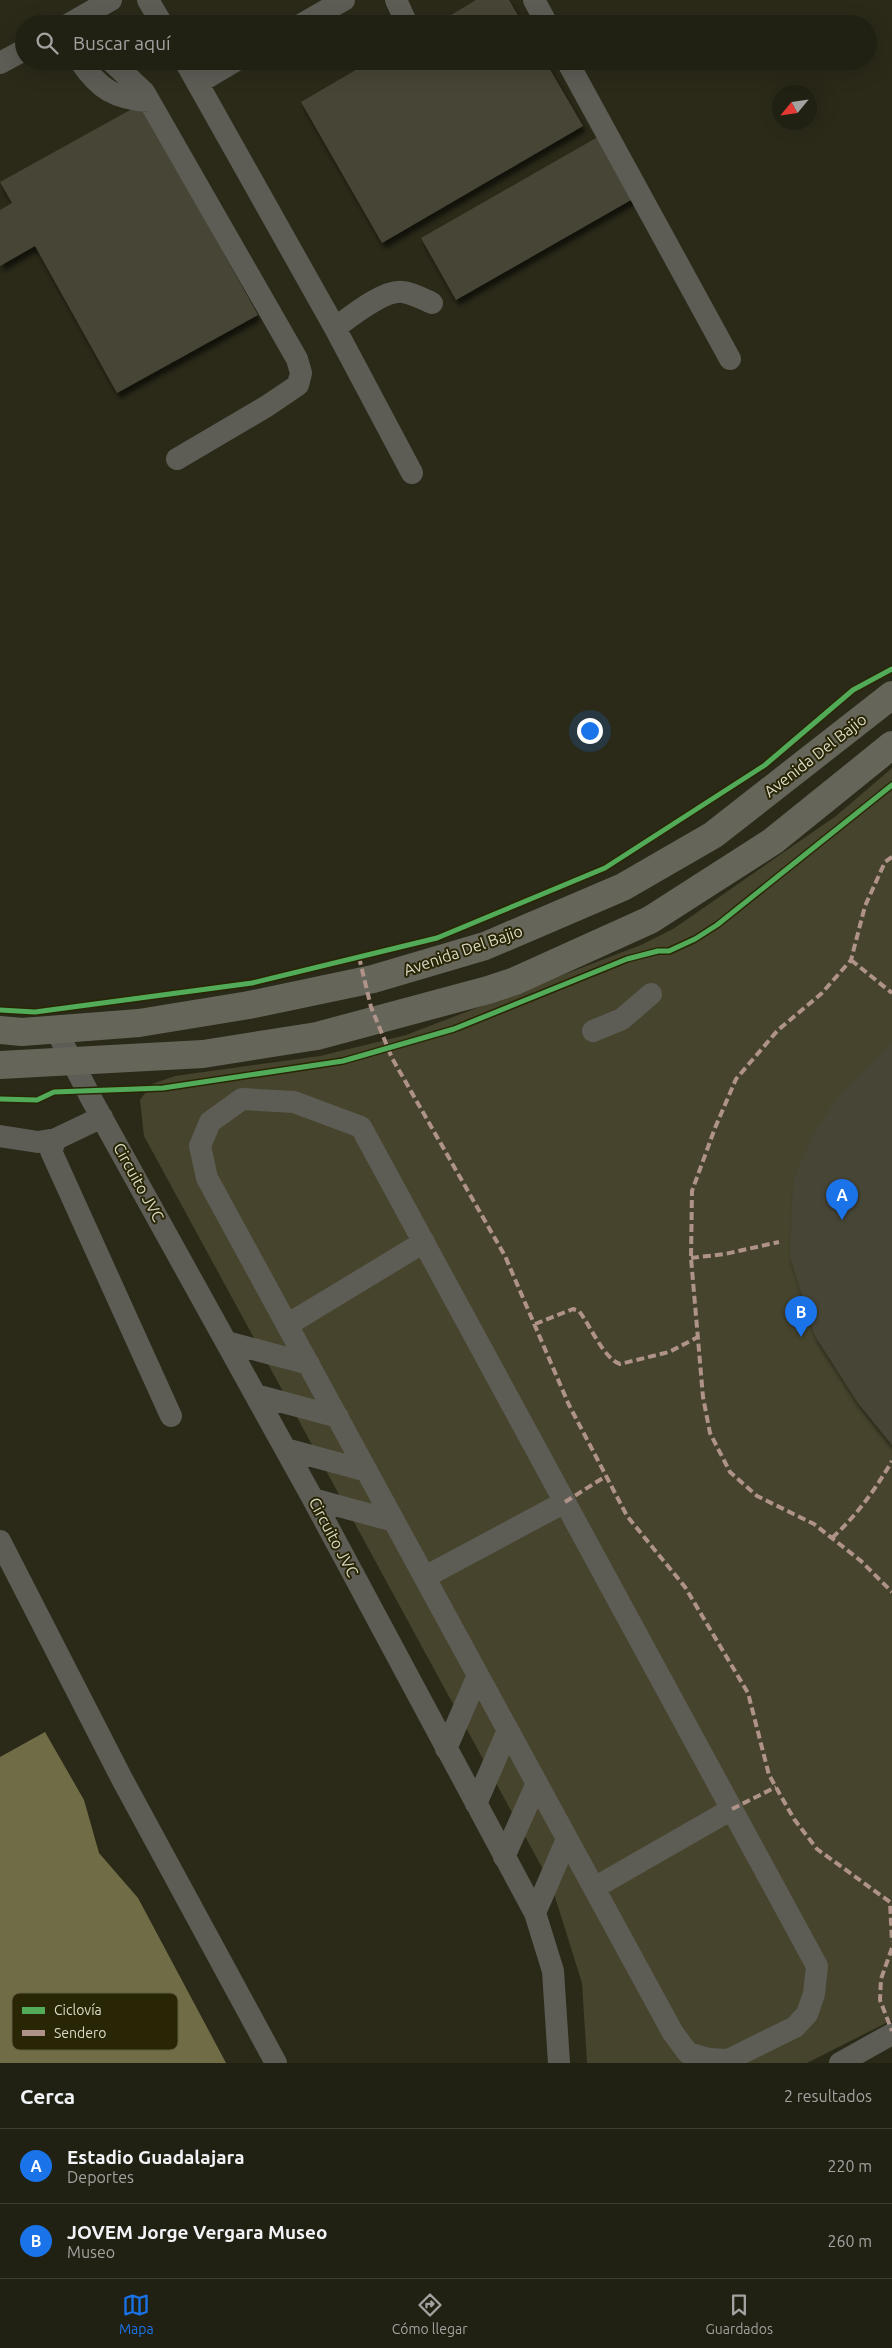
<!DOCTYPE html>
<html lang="es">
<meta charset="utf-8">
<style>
:root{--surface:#202013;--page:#2d2d21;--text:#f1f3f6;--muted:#a2a3a0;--line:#3d3e33;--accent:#1a73e8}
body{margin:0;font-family:Ubuntu,sans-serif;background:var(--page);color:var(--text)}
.compass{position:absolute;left:772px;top:85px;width:45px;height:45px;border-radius:50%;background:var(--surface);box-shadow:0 5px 20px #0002;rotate:241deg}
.you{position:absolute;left:589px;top:730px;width:18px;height:18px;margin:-12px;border:4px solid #fff;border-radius:50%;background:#1a73e8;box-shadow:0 0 0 8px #1a73e833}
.badge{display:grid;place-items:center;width:32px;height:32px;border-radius:50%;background:var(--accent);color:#fff;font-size:16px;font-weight:700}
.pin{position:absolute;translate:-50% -41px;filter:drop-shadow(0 1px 2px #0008)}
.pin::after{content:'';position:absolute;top:26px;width:18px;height:15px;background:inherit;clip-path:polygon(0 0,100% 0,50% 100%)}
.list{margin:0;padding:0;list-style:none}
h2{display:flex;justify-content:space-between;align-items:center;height:65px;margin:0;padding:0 20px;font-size:21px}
h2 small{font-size:16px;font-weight:400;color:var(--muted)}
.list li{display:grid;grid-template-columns:32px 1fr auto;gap:15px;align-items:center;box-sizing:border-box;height:75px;padding:0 20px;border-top:1px solid var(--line)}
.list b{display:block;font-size:19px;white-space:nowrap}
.list p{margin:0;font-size:16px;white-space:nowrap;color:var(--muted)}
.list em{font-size:16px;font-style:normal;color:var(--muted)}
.icon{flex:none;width:28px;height:28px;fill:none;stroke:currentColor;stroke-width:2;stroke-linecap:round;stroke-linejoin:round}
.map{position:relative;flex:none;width:892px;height:2063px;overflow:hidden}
.search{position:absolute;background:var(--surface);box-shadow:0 5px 20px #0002;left:15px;right:15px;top:15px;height:55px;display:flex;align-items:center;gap:12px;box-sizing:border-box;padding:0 18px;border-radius:28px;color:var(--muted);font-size:19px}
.sheet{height:215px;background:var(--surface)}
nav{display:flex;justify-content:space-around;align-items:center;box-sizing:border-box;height:70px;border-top:1px solid var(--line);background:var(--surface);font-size:14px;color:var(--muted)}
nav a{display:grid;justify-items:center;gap:2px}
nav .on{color:var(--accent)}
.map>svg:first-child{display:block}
.green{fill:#46442c}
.water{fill:#706d46}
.building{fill:#464535;filter:url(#shadow)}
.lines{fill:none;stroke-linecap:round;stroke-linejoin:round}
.minor{stroke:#5d5d56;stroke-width:22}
.major{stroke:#66655a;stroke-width:28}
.quiet{stroke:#af9288;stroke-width:4;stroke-dasharray:8 4;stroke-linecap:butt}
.cycleway-casing{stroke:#292606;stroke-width:8}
.cycleway{stroke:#51ab58;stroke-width:5}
.labels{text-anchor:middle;stroke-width:4;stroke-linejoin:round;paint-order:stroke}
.street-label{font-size:16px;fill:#dcdbc9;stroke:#292606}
.key{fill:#292606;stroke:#5f5c40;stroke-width:1}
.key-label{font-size:14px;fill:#dcdbc9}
</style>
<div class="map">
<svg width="892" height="2063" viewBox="0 0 892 2063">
<defs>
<filter id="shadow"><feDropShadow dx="3" dy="5.5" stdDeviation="2.5" flood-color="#0009"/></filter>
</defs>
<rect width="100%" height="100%" fill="#2b2a19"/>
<!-- green -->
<path class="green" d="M 892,768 L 892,2020 L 807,2063 L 587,2063 L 582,1983 L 551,1884 L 144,1136 L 140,1100 L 152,1084 L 175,1076 L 320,1056 L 406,1035 L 641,945 L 673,929 L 836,816 Z"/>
<!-- water -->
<path class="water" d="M 45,1732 L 84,1800 L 99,1853 L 138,1898 L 226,2063 L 0,2063 L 0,1757 Z"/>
<!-- building -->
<path class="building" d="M 476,0 L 509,0 L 523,24 L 436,24 Z
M 371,61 L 545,61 L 583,126 L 382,243 L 301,102 Z
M 141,104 L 258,315 L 117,393 L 35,246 L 0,266 L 0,210 L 12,203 L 0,182 Z
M 603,134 L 638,196 L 456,300 L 421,238 Z
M 892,1043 L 892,1445 L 858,1403 L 815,1336 L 790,1257 L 793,1182 L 811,1138 L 837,1097 Z"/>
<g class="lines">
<!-- minor -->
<path class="minor" d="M 148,0 L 162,24
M 396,0 L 407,24
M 534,0 L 547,24
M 69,24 L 111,0
M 302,24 L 344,0
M 80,61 C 99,89 115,99 149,101
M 111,61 L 144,92 L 297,359 L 301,373 L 298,385 L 267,406 L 177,459
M 185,61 L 335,328 L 412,473
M 567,61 L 730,359
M 0,63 L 24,50
M 198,83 L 235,61
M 335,328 C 350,317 384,289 403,292 C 412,293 423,299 432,303
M 56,1030 L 92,1100 L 313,1499 L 535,1913 L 553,1971 L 559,2063
M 593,1031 L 622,1019 L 651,994
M 242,1099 L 294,1102 L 361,1127 L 817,1966 L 814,1994 L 807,2014 L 795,2027 L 728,2060 L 709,2059 L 688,2053 L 673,2033 L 207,1178 L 200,1146 L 210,1122 Z
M 102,1117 L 56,1139 L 51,1151 L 171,1416
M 0,1136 L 38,1142 L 56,1139
M 287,1325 L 424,1242
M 227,1342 L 309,1364
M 256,1395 L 338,1417
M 286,1449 L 367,1471
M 313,1499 L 394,1521
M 0,1541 L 122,1779 L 276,2063
M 425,1577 L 565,1502
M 446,1749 L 478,1675
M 476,1804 L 508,1730
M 504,1857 L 537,1783
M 594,1888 L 732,1809
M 535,1913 L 567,1839
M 840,2063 L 892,2034"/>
<!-- major -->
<path class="major" d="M 0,1030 L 22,1032 L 139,1023 L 249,1005 L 373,979 L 485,946 L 623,887 L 713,835 L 892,695
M 0,1065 L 203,1054 L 317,1036 L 488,990 L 515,981 L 650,920 L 773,841 L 892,745"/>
<!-- quiet -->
<path class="quiet" d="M 892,857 L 885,862 L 865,906 L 851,960 L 821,994 L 778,1030 L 736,1079 L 715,1128 L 692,1191 L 691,1258 L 703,1397 L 710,1433 L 730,1472 L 757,1496 L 814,1524 L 861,1561 L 892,1592
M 359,957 L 371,1007 L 392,1058 L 505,1256 L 569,1405 L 627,1516 L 685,1587 L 748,1693 L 769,1775 L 794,1819 L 817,1849 L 890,1902 L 892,1942
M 851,960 L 892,993
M 691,1258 L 725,1254 L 779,1242
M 535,1324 L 573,1309 L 579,1311 C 590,1325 604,1359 620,1364 L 669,1352 L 698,1337
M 565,1502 L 606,1476
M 832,1538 C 857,1515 875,1490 892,1461
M 732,1809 L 776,1787
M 892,1948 L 881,1979 L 880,2000 L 892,2031"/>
<!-- cycleway casing -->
<g class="cycleway-casing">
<path id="cycleway" d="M 0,1010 L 35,1012 L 252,983 L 437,938 L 605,868 L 765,765 L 853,690 L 892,669
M 0,1099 L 37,1100 L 54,1092 L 163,1088 L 343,1061 L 454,1029 L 627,959 L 658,951 L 669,951 L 695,939 L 717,925 L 892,785"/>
</g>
<!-- cycleway -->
<use href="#cycleway" class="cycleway"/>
</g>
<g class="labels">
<!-- street labels -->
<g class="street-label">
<text transform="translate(815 755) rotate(-38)" y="6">Avenida Del Bajio</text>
<text transform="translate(463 950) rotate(-19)" y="6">Avenida Del Bajio</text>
<text transform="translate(139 1182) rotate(61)" y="6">Circuito JVC</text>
<text transform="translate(334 1537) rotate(62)" y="6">Circuito JVC</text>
</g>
</g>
<!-- legend -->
<rect x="12" y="1993" width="166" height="57" rx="8" class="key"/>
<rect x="22" y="2007" width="23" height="7" fill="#51ab58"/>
<rect x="22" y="2030" width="23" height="6" fill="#af9288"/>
<g class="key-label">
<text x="54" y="2015">Ciclovía</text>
<text x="54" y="2038">Sendero</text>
</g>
</svg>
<svg class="compass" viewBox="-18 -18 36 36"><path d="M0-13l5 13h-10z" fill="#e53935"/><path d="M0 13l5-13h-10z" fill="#a2a3a0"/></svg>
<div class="you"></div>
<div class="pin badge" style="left:842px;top:1220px">A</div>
<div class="pin badge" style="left:801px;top:1337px">B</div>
<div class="search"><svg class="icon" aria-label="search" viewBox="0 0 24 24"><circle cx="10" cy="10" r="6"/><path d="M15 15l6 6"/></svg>Buscar aquí</div>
</div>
<section class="sheet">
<h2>Cerca<small>2 resultados</small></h2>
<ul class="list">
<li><span class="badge">A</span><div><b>Estadio Guadalajara</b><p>Deportes</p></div><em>220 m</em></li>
<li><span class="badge">B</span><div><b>JOVEM Jorge Vergara Museo</b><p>Museo</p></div><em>260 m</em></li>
</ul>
</section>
<nav>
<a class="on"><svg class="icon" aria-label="map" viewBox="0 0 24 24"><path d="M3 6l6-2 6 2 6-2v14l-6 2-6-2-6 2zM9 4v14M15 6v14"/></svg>Mapa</a>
<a><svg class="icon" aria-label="directions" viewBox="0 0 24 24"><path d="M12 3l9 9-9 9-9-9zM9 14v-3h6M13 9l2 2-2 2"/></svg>Cómo llegar</a>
<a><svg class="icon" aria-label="saved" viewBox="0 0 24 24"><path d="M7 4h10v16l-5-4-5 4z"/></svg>Guardados</a>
</nav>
